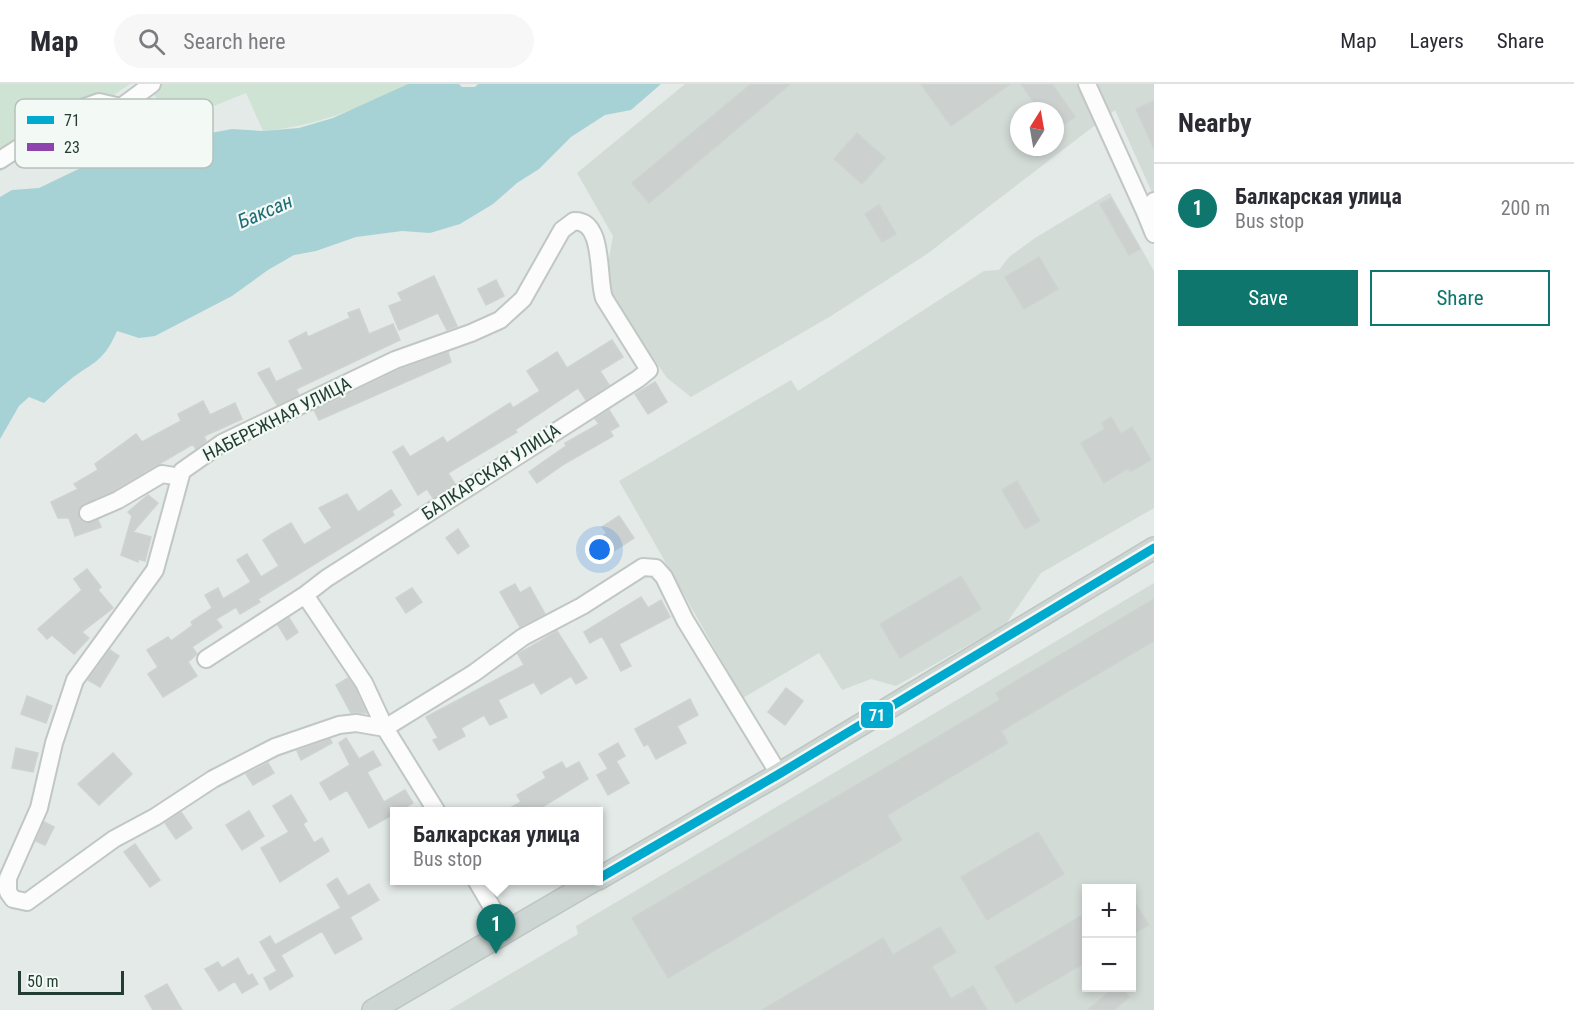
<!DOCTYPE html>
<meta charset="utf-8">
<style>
:root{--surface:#fff;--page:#f7f7f7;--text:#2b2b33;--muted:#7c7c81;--line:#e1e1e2;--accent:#0f766e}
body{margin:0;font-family:"Roboto Condensed",sans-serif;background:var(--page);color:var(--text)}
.controls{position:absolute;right:18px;bottom:18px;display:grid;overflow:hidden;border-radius:0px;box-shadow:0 3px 9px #0003}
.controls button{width:54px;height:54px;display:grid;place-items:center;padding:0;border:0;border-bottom:2px solid var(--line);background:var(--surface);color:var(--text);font:30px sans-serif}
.compass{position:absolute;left:1010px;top:18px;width:54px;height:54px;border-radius:50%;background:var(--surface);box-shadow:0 3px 9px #0003;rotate:11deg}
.scale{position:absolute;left:18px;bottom:15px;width:106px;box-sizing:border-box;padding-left:6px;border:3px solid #233d34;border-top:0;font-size:16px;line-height:21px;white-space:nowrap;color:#233d34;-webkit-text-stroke:4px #f3f9f5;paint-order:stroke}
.you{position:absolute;left:600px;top:466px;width:21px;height:21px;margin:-15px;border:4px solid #fff;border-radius:50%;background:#1a73e8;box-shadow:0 0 0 9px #1a73e833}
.badge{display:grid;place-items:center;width:39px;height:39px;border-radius:50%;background:var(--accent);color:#fff;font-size:20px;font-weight:700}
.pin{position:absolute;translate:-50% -50px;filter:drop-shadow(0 2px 3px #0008)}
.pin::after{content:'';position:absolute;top:32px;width:21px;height:18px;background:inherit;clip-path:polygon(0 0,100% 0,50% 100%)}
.popup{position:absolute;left:390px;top:723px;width:213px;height:78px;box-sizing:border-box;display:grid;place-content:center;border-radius:0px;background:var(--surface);filter:drop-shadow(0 2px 4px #0005);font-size:20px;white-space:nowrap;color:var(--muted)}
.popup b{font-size:22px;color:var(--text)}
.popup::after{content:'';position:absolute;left:50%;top:100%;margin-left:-12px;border:12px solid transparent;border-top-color:var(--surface)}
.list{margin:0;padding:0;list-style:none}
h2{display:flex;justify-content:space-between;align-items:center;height:78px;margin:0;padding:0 24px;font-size:26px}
h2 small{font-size:20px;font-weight:400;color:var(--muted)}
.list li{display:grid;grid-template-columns:39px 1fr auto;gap:18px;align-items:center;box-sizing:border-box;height:90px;padding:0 24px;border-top:2px solid var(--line)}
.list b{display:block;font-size:22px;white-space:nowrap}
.list p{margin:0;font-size:20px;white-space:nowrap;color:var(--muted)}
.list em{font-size:20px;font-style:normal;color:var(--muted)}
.actions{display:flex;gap:12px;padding:18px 24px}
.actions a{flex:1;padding:14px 0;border:2px solid var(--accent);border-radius:0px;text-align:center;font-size:21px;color:var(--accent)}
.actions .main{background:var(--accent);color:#fff}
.icon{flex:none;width:33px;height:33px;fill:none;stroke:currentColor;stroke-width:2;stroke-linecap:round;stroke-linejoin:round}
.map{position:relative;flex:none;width:1154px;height:926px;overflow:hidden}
header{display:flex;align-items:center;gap:36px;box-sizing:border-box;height:84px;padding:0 30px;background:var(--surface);border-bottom:2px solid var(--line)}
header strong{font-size:28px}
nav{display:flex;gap:33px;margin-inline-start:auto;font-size:21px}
.search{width:420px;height:54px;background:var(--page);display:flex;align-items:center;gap:15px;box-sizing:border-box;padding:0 21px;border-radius:33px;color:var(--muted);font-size:22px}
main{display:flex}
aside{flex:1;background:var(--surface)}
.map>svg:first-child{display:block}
.built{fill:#d3dbd7;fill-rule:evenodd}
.green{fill:#cee3d3}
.water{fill:#a6d2d6}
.building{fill:#ccd1cf;stroke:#cdd3d0;stroke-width:1.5}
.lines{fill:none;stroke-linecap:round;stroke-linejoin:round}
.minor-casing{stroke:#c1c7c4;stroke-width:20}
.major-casing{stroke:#bdc6c2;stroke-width:24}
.minor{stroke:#fbfcfb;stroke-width:16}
.major{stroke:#ced6d3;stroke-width:21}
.bus-1-casing{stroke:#f3f9f5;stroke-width:14}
.bus-1{stroke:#00a9ce;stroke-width:9}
.labels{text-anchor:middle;stroke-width:4.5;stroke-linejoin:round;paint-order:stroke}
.street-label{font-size:18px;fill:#233d34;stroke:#f3f9f5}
.water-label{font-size:20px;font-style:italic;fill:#1e6c77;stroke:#f3f9f5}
.key{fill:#f3f9f5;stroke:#b5c1bb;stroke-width:1.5}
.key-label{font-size:16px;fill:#233d34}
.line-badge{stroke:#f3f9f5;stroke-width:2}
.badge-label{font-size:16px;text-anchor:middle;font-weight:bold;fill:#fff}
</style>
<header>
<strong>Map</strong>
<div class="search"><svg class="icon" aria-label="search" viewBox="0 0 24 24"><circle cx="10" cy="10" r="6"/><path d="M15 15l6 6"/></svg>Search here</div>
<nav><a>Map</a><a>Layers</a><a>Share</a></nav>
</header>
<main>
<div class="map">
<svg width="1154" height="926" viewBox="0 0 1154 926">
<rect width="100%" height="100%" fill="#e4eae7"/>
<!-- built -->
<path class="built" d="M 685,0 L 1154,0 L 1154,113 L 1115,26 L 927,170 L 831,232 L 691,313 L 667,294 L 604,203 L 613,152 L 577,89 ZM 1019,27 L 1055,27 L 1055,63 L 1019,63 Z
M 1110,109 L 1154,187 L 1154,424 L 1041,489 L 1006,540 L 896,602 L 871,595 L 842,606 L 819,569 L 743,614 L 619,397 L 791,296 L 798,307 L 984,187 L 999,186 L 1009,173 L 1035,154 Z
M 1154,499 L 1154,926 L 449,926 L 578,850 L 576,842 ZM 1086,804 L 1132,804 L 1132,904 L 1086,904 Z"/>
<!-- green -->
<path class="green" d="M 0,0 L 130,0 L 0,88 Z
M 146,0 L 408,0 C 360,24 317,42 263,47 L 246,9 L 174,38 Z"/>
<!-- water -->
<path class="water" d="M 408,0 L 459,0 L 462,3 L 475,3 L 478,0 L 661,0 L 631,26 L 605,31 L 571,53 L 539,85 L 517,99 L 493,120 L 460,140 L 430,149 L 402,147 L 356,153 L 316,167 L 294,171 L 268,186 L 232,212 L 155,252 L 139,254 L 117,247 C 102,282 90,278 65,300 C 57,306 51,313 44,319 L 29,313 L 19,322 L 0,355 L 0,113 L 12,106 L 39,104 L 89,80 L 148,64 L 178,52 L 200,51 L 232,45 L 263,47 L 299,44 L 333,34 Z"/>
<!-- building -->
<path class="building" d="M 751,0 L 790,0 L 649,119 L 632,99 Z
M 921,0 L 1010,0 L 951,42 Z
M 1021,0 L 1052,0 L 1075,33 L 1055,46 L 1055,27 L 1039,27 Z
M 1154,17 L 1154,65 L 1136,25 Z
M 857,49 L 885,74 L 862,100 L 834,75 Z
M 1111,114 L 1140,165 L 1129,171 L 1100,120 Z
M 879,121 L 896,150 L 882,158 L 865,130 Z
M 1039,173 L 1058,205 L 1024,225 L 1005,193 Z
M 434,192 L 457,242 L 447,246 L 438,229 L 399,246 L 389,222 L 402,217 L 398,209 Z
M 496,196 L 504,212 L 486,221 L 478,205 Z
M 359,225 L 369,250 L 393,240 L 400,256 L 296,305 L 299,311 L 277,321 L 258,289 L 269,284 L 276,298 L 303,285 L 289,257 L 306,248 L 308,253 L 350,234 L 348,229 Z
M 612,256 L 623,273 L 600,287 L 609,301 L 586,316 L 578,304 L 515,346 L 517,348 L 448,389 L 455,400 L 433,414 L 427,405 L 418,411 L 393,368 L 403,362 L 410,373 L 443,353 L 447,359 L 510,319 L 513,324 L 540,307 L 527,287 L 557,268 L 567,284 Z
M 448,268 L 451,278 L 319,336 L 314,326 L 399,286 Z
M 655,298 L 667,318 L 648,330 L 635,310 Z
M 203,317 L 210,331 L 235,319 L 242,335 L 204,352 L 206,357 L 196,365 L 193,360 L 113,407 L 83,420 L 78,427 L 79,434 L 86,439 L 98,436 L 101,443 L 75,452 L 69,434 L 58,434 L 51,418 L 78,405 L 74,400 L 98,386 L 95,380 L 136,350 L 142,358 L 181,337 L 178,330 Z
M 609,326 L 619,342 L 610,347 L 613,352 L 564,380 L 537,399 L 529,388 L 566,362 L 565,359 L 599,340 L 595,335 Z
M 1111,333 L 1121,350 L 1132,343 L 1151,376 L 1130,388 L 1128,384 L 1104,399 L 1081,359 L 1105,345 L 1102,339 Z
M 1017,397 L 1040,437 L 1025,445 L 1002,406 Z
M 391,406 L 401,421 L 392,427 L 394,431 L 258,515 L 260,518 L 240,530 L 236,523 L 216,535 L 222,543 L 192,563 L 197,570 L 188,578 L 197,592 L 163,613 L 148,590 L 158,583 L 147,566 L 168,553 L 171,557 L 193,541 L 191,538 L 212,524 L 205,511 L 218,504 L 223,515 L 251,498 L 237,476 L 247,470 L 261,493 L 279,482 L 263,456 L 272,450 L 291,439 L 304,461 L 332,444 L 319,424 L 347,410 L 358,428 Z
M 148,411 L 158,419 L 133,448 L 151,453 L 145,477 L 138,475 L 138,478 L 121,471 L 132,432 L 128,428 Z
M 619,432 L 634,454 L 611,469 L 601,453 L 607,449 L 602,443 Z
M 458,445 L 469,462 L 458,470 L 446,454 Z
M 87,485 L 101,503 L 98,506 L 113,524 L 82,548 L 89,554 L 74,570 L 52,551 L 47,555 L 38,545 L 82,506 L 74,495 Z
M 961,492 L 981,525 L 900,574 L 880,540 Z
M 515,500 L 520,509 L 530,503 L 545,530 L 520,543 L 500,508 Z
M 412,504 L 422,518 L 406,529 L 396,514 Z
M 641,513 L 648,524 L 661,516 L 670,533 L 619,560 L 631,582 L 621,587 L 602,552 L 590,559 L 584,548 Z
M 1154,515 L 1154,557 L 1001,647 L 1008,659 L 887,731 L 902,756 L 668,894 L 632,834 L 1000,616 L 996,609 Z
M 289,534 L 298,548 L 287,556 L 278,541 Z
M 557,547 L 587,594 L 576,600 L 571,592 L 541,610 L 534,598 L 498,616 L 507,633 L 490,641 L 484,631 L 461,644 L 465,652 L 439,666 L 433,656 L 438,654 L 426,633 L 524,581 L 518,570 Z
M 110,566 L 119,572 L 100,603 L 88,596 Z
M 348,594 L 355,604 L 366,629 L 351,629 L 336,601 Z
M 786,604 L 803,617 L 785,641 L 768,628 Z
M 27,612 L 52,622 L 46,639 L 21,630 Z
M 690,615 L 698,631 L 677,642 L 686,659 L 656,675 L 648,660 L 644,662 L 635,645 Z
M 346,654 L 359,675 L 373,667 L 381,681 L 367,688 L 384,718 L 405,706 L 413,719 L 369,744 L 347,706 L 330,716 L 320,699 L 350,681 L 339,659 Z
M 330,655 L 332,659 L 301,676 L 297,667 Z
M 618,659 L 625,672 L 616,677 L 629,699 L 608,711 L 597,691 L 608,685 L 599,670 Z
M 16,664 L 38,669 L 33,688 L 12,684 Z
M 113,669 L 132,690 L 99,721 L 78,700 Z
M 562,678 L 566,685 L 579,678 L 588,695 L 534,728 L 503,728 L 521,718 L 517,711 L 546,694 L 543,688 Z
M 268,679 L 274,689 L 253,701 L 246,690 Z
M 291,711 L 307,737 L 303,740 L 314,759 L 322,754 L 329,767 L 280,798 L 261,764 L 289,748 L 273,722 Z
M 249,727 L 264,752 L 242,766 L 226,741 Z
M 181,728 L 192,744 L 176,755 L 165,739 Z
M 44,738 L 54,743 L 45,761 L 36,757 Z
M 1038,748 L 1064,790 L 987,836 L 961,793 Z
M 135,760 L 160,796 L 150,803 L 124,768 Z
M 337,794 L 348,812 L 369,800 L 379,816 L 350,833 L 362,855 L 335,870 L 322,847 L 281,871 L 293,892 L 270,906 L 264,894 L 277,887 L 260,858 L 270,852 L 275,861 L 341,824 L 327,801 Z
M 1131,812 L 1149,841 L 1131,851 Z
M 1086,829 L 1086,878 L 1016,919 L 995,883 Z
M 940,843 L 956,868 L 932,882 L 951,915 L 973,902 L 987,926 L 762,926 L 883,854 L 893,871 Z
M 238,874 L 248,892 L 252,890 L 258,900 L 242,909 L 235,897 L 219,907 L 205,885 L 218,878 L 222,884 Z
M 167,900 L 182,926 L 153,926 L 145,912 Z
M 1115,903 L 1121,903 L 1129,913 L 1114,926 L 1088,926 Z"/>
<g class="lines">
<!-- minor casing -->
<g class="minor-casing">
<path id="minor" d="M 1087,0 L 1145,128
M 0,76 L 79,25 L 99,18 L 121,23 L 152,0
M 1154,117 L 1145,128 L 1154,150
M 88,429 L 118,416 L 162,390 L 180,393
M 206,575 L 305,511
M 437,728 L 385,644 L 364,599 L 305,511 L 327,494 L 638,295 L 649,286 L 604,214 C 597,194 605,136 574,137 L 562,146 L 523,215 L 500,236 L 471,249 L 395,276 L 222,359 L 182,387 L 155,486 L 75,596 L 54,659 L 39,724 L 8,794 L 8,808 L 13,815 L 27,818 L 114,755 L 155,733 L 213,695 L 275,663 L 339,641 L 356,639 L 385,644 L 474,589 L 523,553 L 582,522 L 643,483 L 656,484 L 664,493 L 685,536 L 779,690
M 476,796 L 506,847"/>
</g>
<!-- major casing -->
<g class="major-casing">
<path id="major" d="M 598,795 L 779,690 L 1154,464
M 373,926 L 595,796"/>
</g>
<!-- minor -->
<use href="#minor" class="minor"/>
<!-- major -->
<use href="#major" class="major"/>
<!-- bus-1 casing -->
<g class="bus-1-casing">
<path id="bus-1" d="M 598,795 L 779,690 L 1154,464"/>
</g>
<!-- bus-1 -->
<use href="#bus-1" class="bus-1"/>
</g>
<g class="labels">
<!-- street labels -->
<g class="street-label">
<text transform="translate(277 335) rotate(-27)" y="6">НАБЕРЕЖНАЯ УЛИЦА</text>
<text transform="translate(491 388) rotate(-33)" y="6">БАЛКАРСКАЯ УЛИЦА</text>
</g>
<!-- water labels -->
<g class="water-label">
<text transform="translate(265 127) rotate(-23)" y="7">Баксан</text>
</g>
</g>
<!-- legend -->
<rect x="15" y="15" width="198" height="69" rx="9" class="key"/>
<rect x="27" y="32" width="27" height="8" fill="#00a9ce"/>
<rect x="27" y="59" width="27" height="8" fill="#8e44ad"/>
<g class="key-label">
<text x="64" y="42">71</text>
<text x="64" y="69">23</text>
</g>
<rect class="line-badge" x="860" y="617" width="34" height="28" rx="6" fill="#00a9ce"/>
<g class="badge-label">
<text x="877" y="637">71</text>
</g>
</svg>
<div class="controls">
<button>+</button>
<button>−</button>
</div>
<svg class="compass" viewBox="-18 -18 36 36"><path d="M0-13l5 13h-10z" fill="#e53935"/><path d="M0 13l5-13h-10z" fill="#7c7c81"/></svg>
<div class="scale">50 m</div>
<div class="you"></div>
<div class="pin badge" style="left:496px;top:870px">1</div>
<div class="popup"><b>Балкарская улица</b>Bus stop</div>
</div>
<aside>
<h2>Nearby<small></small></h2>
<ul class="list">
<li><span class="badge">1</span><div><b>Балкарская улица</b><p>Bus stop</p></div><em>200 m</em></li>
</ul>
<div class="actions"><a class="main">Save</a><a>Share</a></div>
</aside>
</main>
